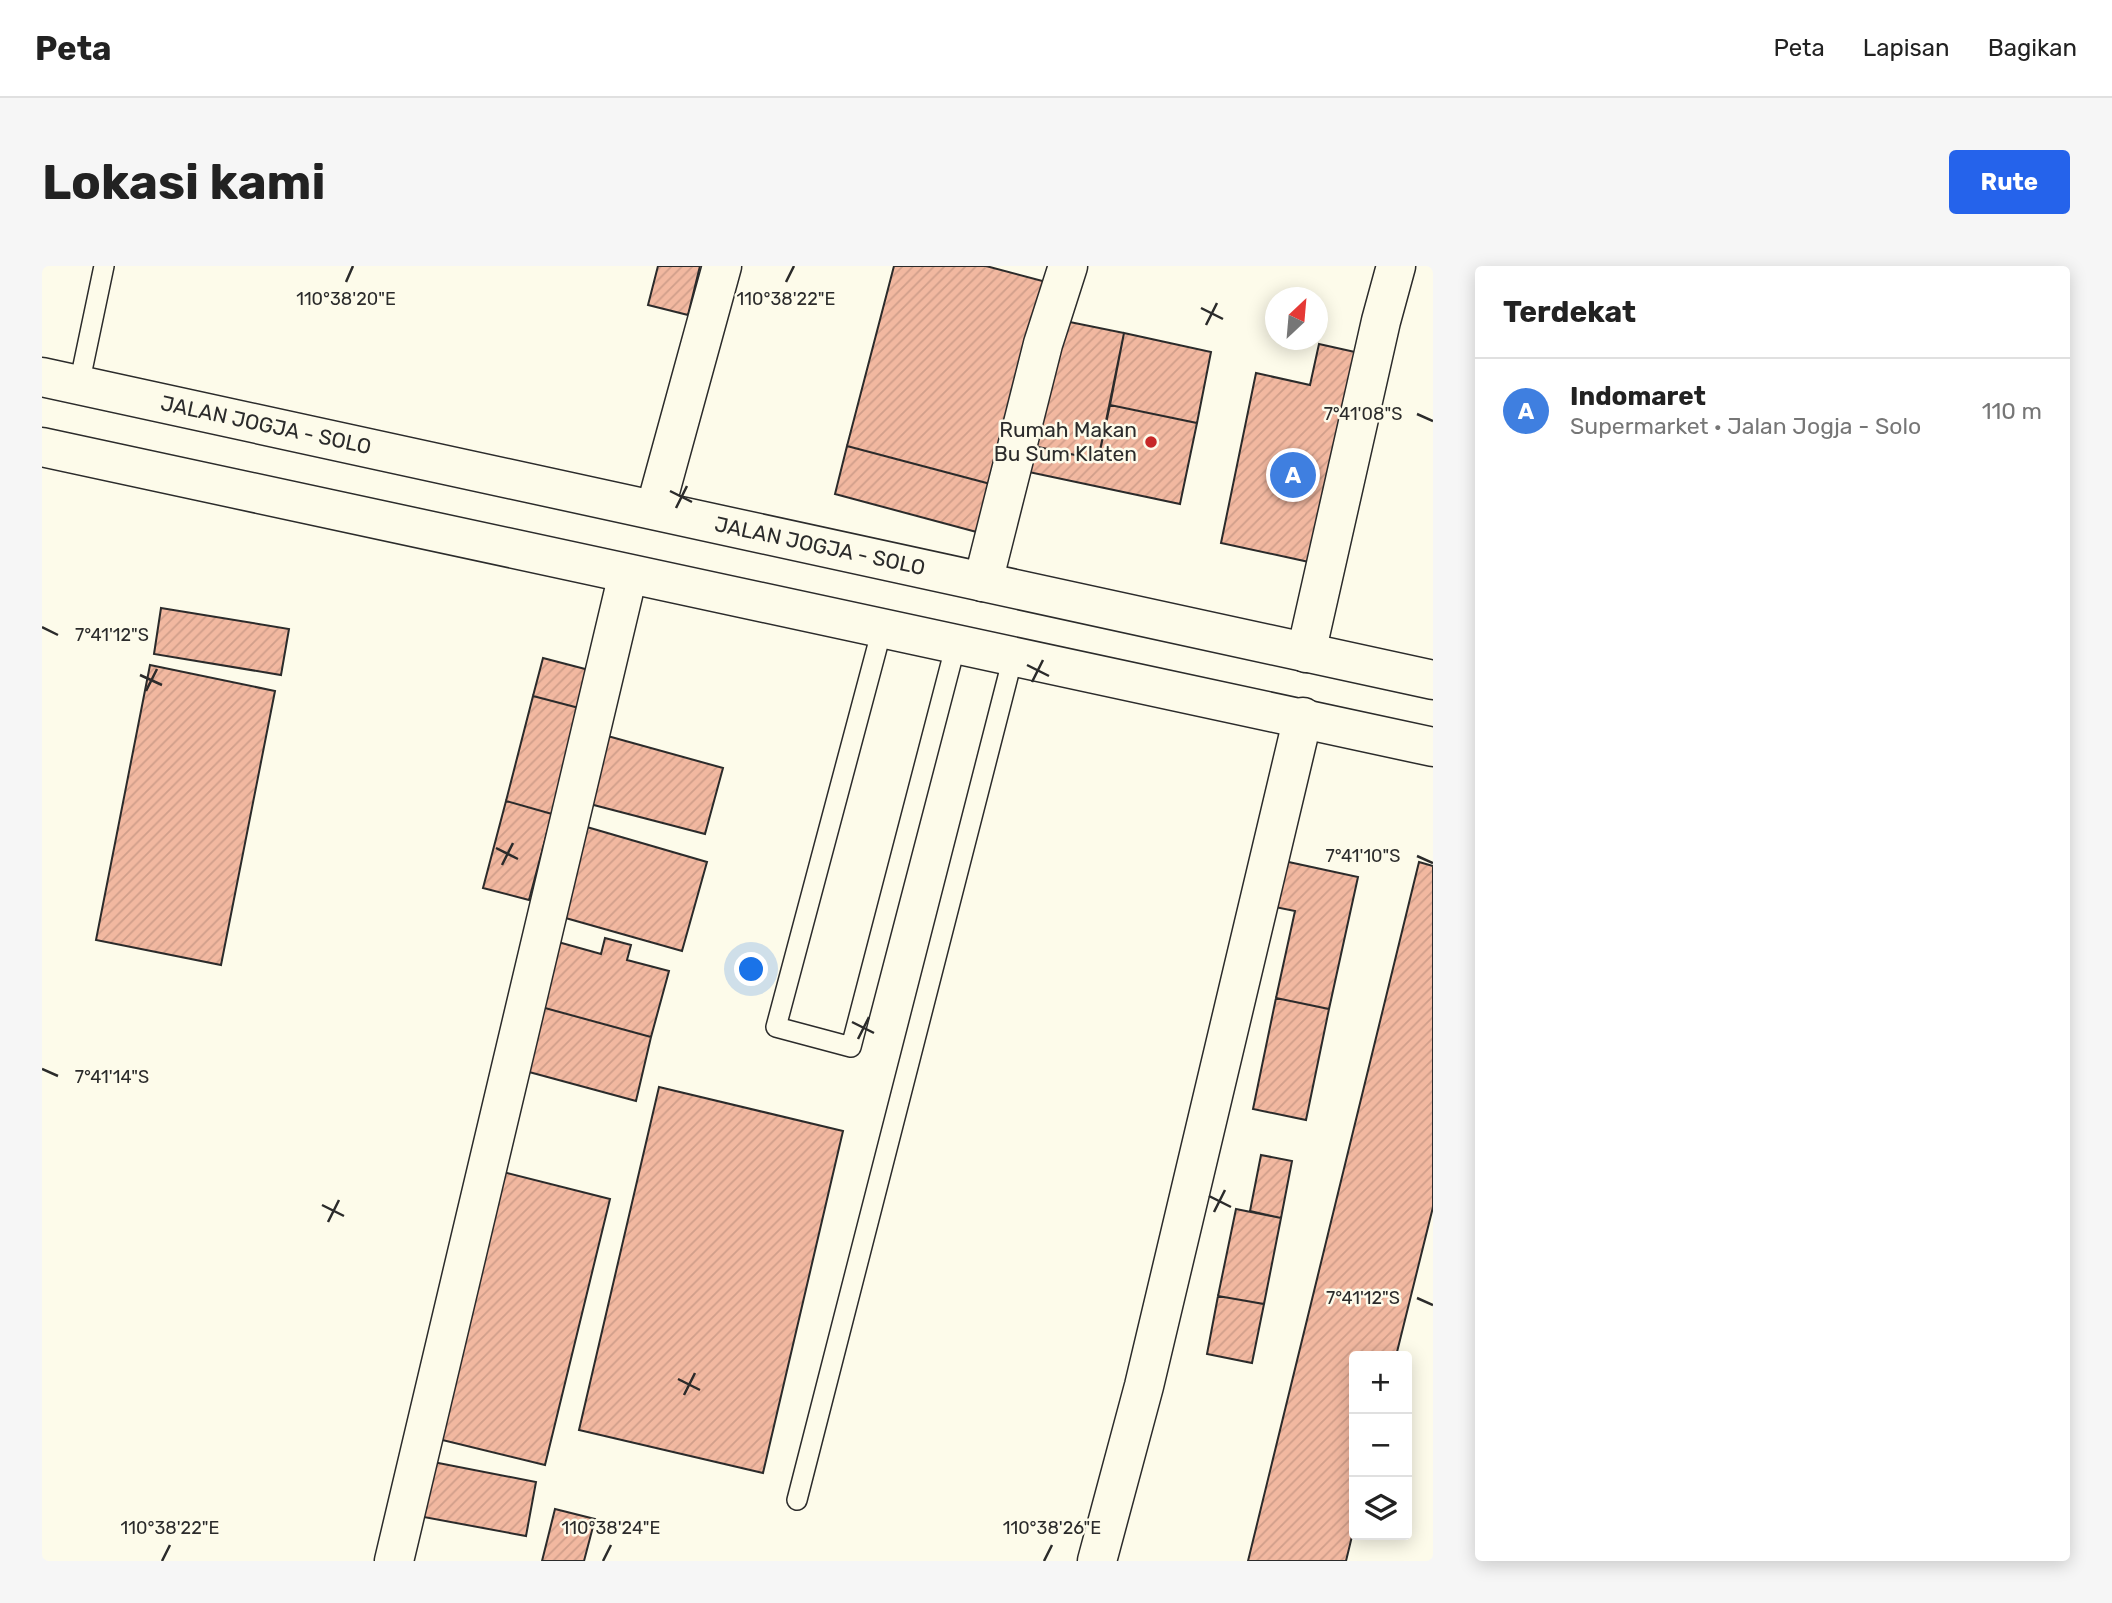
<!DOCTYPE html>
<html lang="id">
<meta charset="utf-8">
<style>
:root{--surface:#fff;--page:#f6f6f6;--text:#222;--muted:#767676;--line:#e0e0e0;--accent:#2563eb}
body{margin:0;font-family:Rubik,sans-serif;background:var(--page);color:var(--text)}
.controls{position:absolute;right:21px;bottom:21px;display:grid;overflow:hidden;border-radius:7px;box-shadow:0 4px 18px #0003}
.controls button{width:63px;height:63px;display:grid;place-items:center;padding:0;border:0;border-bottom:2px solid var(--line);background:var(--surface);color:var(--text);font:35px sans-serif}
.compass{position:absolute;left:1223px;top:21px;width:63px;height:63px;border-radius:50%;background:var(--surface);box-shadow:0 4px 18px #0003;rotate:26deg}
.you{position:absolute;left:710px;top:704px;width:24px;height:24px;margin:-18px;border:5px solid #fff;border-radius:50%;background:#1a73e8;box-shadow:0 0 0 10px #1a73e833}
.badge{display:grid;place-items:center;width:46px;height:46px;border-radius:50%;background:var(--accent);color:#fff;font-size:23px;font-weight:700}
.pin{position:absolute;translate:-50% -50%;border:4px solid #fff;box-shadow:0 2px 7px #0006}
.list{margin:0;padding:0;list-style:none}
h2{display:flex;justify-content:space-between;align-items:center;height:91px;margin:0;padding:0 28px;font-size:30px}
h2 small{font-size:23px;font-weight:400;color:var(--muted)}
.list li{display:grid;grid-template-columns:46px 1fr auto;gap:21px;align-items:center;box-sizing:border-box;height:105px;padding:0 28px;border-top:2px solid var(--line)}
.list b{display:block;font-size:26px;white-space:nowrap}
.list p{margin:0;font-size:23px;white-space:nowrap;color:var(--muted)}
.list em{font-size:23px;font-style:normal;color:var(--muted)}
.icon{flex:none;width:38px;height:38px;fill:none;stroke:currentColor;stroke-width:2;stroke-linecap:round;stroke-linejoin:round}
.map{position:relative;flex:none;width:1391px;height:1295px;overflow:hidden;border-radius:7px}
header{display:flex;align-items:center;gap:42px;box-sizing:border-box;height:98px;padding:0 35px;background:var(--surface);border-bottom:2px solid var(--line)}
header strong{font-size:33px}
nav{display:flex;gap:38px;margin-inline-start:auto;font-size:24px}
.intro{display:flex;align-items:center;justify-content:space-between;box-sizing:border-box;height:168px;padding:0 42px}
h1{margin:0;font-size:49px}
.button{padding:18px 32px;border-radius:7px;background:var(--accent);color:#fff;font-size:24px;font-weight:700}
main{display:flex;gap:42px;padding:0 42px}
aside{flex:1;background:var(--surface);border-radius:7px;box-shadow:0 4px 18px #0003}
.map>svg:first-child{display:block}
.building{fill:url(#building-hatch);stroke:#2b2b2b;stroke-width:2}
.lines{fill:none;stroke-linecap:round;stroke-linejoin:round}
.lane-casing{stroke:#2b2b2b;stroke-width:22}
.street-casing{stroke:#2b2b2b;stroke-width:41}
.highway-casing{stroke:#2b2b2b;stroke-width:41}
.lane{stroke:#fdfbea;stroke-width:19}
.street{stroke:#fdfbea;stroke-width:38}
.highway{stroke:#fdfbea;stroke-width:38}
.ticks{fill:none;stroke:#2b2b2b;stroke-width:2.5}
.poi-dot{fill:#c62828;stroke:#fdfbea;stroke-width:2.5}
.labels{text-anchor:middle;stroke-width:5;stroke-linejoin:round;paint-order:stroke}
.street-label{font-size:21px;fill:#2b2b2b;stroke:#fdfbea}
.poi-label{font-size:21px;fill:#2b2b2b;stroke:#fdfbea;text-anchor:end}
.ticks-label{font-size:18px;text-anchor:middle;fill:#2b2b2b;stroke:#fdfbea;stroke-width:5;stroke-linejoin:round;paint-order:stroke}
</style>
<header>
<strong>Peta</strong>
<nav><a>Peta</a><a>Lapisan</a><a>Bagikan</a></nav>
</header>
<div class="intro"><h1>Lokasi kami</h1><a class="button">Rute</a></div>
<main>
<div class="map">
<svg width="1391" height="1295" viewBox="0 0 1391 1295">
<defs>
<pattern id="building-hatch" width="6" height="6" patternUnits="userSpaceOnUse" patternTransform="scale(1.75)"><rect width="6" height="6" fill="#f2b8a0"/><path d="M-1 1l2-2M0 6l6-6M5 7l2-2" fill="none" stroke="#d09e8a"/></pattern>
</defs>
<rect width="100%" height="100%" fill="#fdfbea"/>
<!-- building -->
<path class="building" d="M 616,0 L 658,0 L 646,49 L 606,39 Z
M 852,0 L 944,0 L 1008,17 L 956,220 L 805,180 Z
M 1013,53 L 1082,67 L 1056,194 L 987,179 Z
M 1082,67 L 1169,86 L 1155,157 L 1068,139 Z
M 1277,78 L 1313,86 L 1267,296 L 1179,277 L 1214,107 L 1268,119 Z
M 1068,139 L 1155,157 L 1138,238 L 982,205 L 987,179 L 1056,194 Z
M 805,180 L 956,220 L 942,268 L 793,228 Z
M 119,342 L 247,363 L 239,409 L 112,388 Z
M 501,392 L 547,404 L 537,442 L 491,430 Z
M 108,399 L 233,425 L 179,699 L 54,674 Z
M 491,430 L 537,442 L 510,548 L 464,535 Z
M 562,469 L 681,502 L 663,568 L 544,537 Z
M 464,535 L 510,548 L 487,634 L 441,622 Z
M 538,559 L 665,596 L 640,685 L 513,649 Z
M 1242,595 L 1316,611 L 1287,743 L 1234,732 L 1253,645 L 1233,641 Z
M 1377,596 L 1391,600 L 1391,941 L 1354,1090 L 1312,1090 L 1312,1262 L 1304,1295 L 1206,1295 Z
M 563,672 L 589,679 L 585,694 L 627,705 L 609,771 L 492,739 L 509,674 L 559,688 Z
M 1234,732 L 1287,743 L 1264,854 L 1211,843 Z
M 492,739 L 609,771 L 594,835 L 476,803 Z
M 617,821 L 801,865 L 721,1207 L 537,1164 Z
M 1219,889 L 1250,895 L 1239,952 L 1208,945 Z
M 449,903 L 568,933 L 503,1199 L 384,1170 Z
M 1194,943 L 1239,952 L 1222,1038 L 1176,1030 Z
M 1176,1030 L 1222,1038 L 1210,1097 L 1165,1088 Z
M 381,1194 L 494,1216 L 484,1270 L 371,1249 Z
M 513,1243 L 553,1253 L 542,1295 L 500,1295 Z"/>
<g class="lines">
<!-- lane casing -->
<g class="lane-casing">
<path id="lane" d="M 37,119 L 62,0
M 840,363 L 734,761 L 809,781 L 914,378
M 755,1234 L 971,391"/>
</g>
<!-- street casing -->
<g class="street-casing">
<path id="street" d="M 613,244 L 680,0
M 941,316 L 1001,78 L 1026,0
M 1264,387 L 1339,55 L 1354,0
M 352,1295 L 586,308
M 1055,1295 L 1102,1120 L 1261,451"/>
</g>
<!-- highway casing -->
<g class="highway-casing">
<path id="highway" d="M 0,111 L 1391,414
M 0,181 L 1391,481"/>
</g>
<!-- lane -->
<use href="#lane" class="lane"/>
<!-- street -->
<use href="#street" class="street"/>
<!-- highway -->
<use href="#highway" class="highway"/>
</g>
<!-- ticks -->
<path class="ticks" d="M 304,16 L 311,0M 744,16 L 752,0M 1159,42 L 1181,53M 1164,59 L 1175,37M 1375,148 L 1391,155M 628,225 L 650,236M 634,242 L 645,220M 0,361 L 16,369M 985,399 L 1007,410M 98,409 L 120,419M 990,416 L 1001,394M 104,425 L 115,403M 454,582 L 476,593M 1375,590 L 1391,597M 460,599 L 471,577M 810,756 L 832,767M 816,773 L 827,751M 0,803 L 16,810M 1167,930 L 1189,941M 280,939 L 302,950M 1172,946 L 1183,924M 286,956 L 297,934M 1375,1032 L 1391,1039M 636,1113 L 658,1124M 642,1129 L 653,1107M 120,1295 L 128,1279M 561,1295 L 569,1279M 1002,1295 L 1010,1279"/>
<!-- markers -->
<circle class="poi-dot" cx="1109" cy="176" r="7"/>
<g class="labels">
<!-- street labels -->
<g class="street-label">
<text transform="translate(224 159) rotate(12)" y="7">JALAN JOGJA - SOLO</text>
<text transform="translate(778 280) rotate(12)" y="7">JALAN JOGJA - SOLO</text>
</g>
<!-- poi labels -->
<g class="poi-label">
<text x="1095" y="171">Rumah Makan<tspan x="1095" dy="24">Bu Sum Klaten</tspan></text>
</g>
</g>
<g class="ticks-label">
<text x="304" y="39">110°38'20"E</text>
<text x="744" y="39">110°38'22"E</text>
<text x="1321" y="154">7°41'08"S</text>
<text x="70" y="375">7°41'12"S</text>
<text x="1321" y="596">7°41'10"S</text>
<text x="70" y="817">7°41'14"S</text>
<text x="1321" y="1038">7°41'12"S</text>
<text x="128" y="1268">110°38'22"E</text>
<text x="569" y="1268">110°38'24"E</text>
<text x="1010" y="1268">110°38'26"E</text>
</g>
</svg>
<div class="controls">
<button>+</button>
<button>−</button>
<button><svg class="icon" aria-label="layers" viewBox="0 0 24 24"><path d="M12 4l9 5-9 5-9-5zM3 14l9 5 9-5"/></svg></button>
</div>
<svg class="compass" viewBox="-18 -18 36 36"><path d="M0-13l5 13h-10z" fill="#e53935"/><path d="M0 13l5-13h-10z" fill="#767676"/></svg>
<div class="you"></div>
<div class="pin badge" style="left:1251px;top:209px;background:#3f7fe0">A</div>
</div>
<aside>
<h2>Terdekat<small></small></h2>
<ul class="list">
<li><span class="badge" style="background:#3f7fe0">A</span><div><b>Indomaret</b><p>Supermarket · Jalan Jogja - Solo</p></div><em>110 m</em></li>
</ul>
</aside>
</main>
